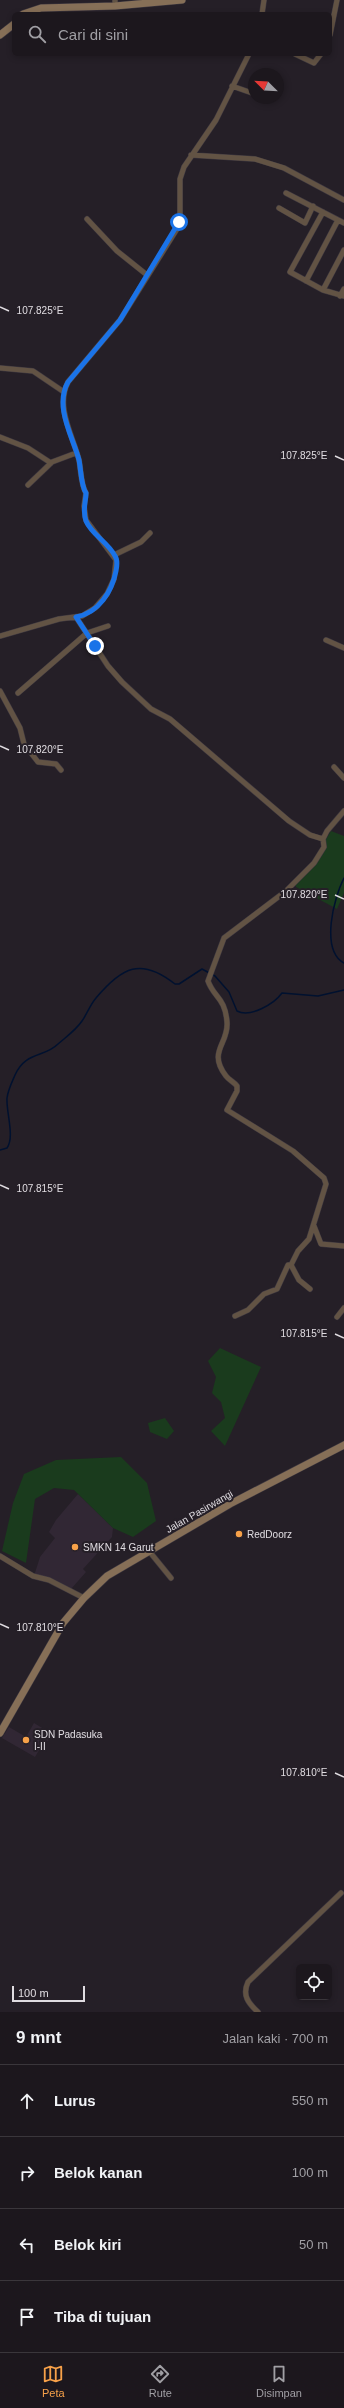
<!DOCTYPE html>
<html lang="id">
<meta charset="utf-8">
<style>
:root{--surface:#1c171d;--page:#252026;--text:#f1f3f6;--muted:#a09fa4;--line:#3a363b;--accent:#f7a149}
body{margin:0;font-family:Arial,sans-serif;background:var(--page);color:var(--text)}
.controls{position:absolute;right:12px;bottom:12px;display:grid;overflow:hidden;border-radius:6px;box-shadow:0 2px 6px #0003}
.controls button{width:36px;height:36px;display:grid;place-items:center;padding:0;border:0;border-bottom:1px solid var(--line);background:var(--surface);color:var(--text);font:20px sans-serif}
.compass{position:absolute;left:248px;top:68px;width:36px;height:36px;border-radius:50%;background:var(--surface);box-shadow:0 2px 6px #0003;rotate:294deg}
.scale{position:absolute;left:12px;bottom:10px;width:73px;box-sizing:border-box;padding-left:4px;border:2px solid #e0dce1;border-top:0;font-size:11px;line-height:14px;white-space:nowrap;color:#e0dce1;-webkit-text-stroke:3px #251f27;paint-order:stroke}
.stop{position:absolute;width:12px;height:12px;margin:-9px;border:3px solid #1a73e8;border-radius:50%;background:#fff}
.stop.end{background:#1a73e8;border-color:#fff;box-shadow:0 1px 4px #0008}
.list{margin:0;padding:0;list-style:none}
h2{display:flex;justify-content:space-between;align-items:center;height:52px;margin:0;padding:0 16px;font-size:17px}
h2 small{font-size:13px;font-weight:400;color:var(--muted)}
.list li{display:grid;grid-template-columns:26px 1fr auto;gap:12px;align-items:center;box-sizing:border-box;height:72px;padding:0 16px;border-top:1px solid var(--line)}
.list b{display:block;font-size:15px;white-space:nowrap}
.list em{font-size:13px;font-style:normal;color:var(--muted)}
.icon{flex:none;width:22px;height:22px;fill:none;stroke:currentColor;stroke-width:2;stroke-linecap:round;stroke-linejoin:round}
.map{position:relative;flex:none;width:344px;height:2012px;overflow:hidden}
.search{position:absolute;background:var(--surface);box-shadow:0 2px 6px #0003;left:12px;right:12px;top:12px;height:44px;display:flex;align-items:center;gap:10px;box-sizing:border-box;padding:0 14px;border-radius:6px;color:var(--muted);font-size:15px}
.sheet{height:340px;background:var(--surface)}
nav{display:flex;justify-content:space-around;align-items:center;box-sizing:border-box;height:56px;border-top:1px solid var(--line);background:var(--surface);font-size:11px;color:var(--muted)}
nav a{display:grid;justify-items:center;gap:2px}
nav .on{color:var(--accent)}
.map>svg:first-child{display:block}
.built{fill:#312734}
.green{fill:#1a3b1d}
.lines{fill:none;stroke-linecap:round;stroke-linejoin:round}
.stream{stroke:#00112f;stroke-width:1.5}
.street-casing{stroke:#3f3941;stroke-width:6}
.secondary-casing{stroke:#3f3941;stroke-width:8}
.street{stroke:#625344;stroke-width:5}
.secondary{stroke:#866f57;stroke-width:7}
.route{stroke:#1a73e8;stroke-width:5}
.ticks{fill:none;stroke:#e0dce1;stroke-width:1.5}
.poi-dot{fill:#f7a149;stroke:#251f27;stroke-width:1.5}
.labels{text-anchor:middle;stroke-width:4;stroke-linejoin:round;paint-order:stroke}
.street-label{font-size:10px;fill:#e0dce1;stroke:#251f27}
.poi-label{font-size:10px;fill:#e0dce1;stroke:#251f27;text-anchor:start}
.ticks-label{font-size:10px;text-anchor:middle;fill:#e0dce1;stroke:#251f27;stroke-width:4;stroke-linejoin:round;paint-order:stroke}
</style>
<div class="map">
<svg width="344" height="2012" viewBox="0 0 344 2012">
<rect width="100%" height="100%" fill="#251f27"/>
<!-- built -->
<path class="built" d="M 78,1494 L 113,1528 L 112,1537 L 83,1569 L 86,1572 L 71,1589 L 34,1576 L 40,1557 L 55,1538 L 49,1532 L 56,1520 Z
M 34,1723 L 52,1734 L 48,1741 L 45,1740 L 35,1757 L 2,1738 L 9,1727 L 26,1737 Z"/>
<!-- green -->
<path class="green" d="M 331,831 L 344,836 L 344,893 L 337,909 L 296,887 L 294,882 L 313,861 Z
M 220,1348 L 261,1367 L 225,1446 L 211,1431 L 225,1418 L 221,1402 L 212,1393 L 216,1377 L 208,1361 Z
M 165,1418 L 174,1431 L 167,1439 L 150,1432 L 148,1423 Z
M 121,1457 L 147,1483 L 156,1521 L 133,1537 L 113,1528 L 74,1490 L 54,1488 L 35,1499 L 26,1563 L 2,1551 L 13,1503 L 24,1474 L 56,1460 Z"/>
<g class="lines">
<!-- stream -->
<path class="stream" d="M 344,878 C 334,897 320,950 344,963
M 0,1150 L 7,1148 C 15,1137 6,1112 7,1098 C 8,1090 12,1082 15,1075 C 26,1051 44,1058 58,1044 C 66,1037 76,1030 82,1021 C 87,1014 90,1005 96,998 C 122,967 141,957 175,984 L 179,984 L 202,969 L 215,976 L 229,992 L 237,1011 C 250,1018 274,1004 282,993 L 318,996 L 344,990"/>
<!-- street casing -->
<g class="street-casing">
<path id="street" d="M 115,6 L 115,0
M 262,14 L 264,0
M 330,35 L 337,0
M 295,54 L 314,63 L 321,54
M 232,86 L 252,93
M 191,155 L 255,159 L 284,168 L 344,200
M 286,193 L 344,223
M 279,208 L 305,223 L 313,206
M 323,212 L 290,272 L 323,290 L 344,296
M 87,219 L 117,251 L 147,275
M 306,281 L 338,220
M 323,290 L 344,250
M 340,296 L 344,289
M 0,368 L 33,371 L 64,392
M 0,437 L 28,448 L 51,463
M 28,485 L 52,462 L 76,453
M 114,555 L 141,542 L 150,533
M 76,617 L 108,666 L 122,682 L 151,709 L 170,719 L 289,821 L 310,835 L 323,839
M 0,636 L 59,619 L 82,616 L 95,608 L 107,594 L 114,579 L 116,560 L 86,520 L 84,506 L 86,493 C 81,486 81,470 79,460 C 73,436 55,407 68,382 L 120,320 L 177,229 L 180,219 L 180,179 L 184,167 L 216,120 L 249,54
M 326,640 L 344,648
M 0,691 L 20,728 L 24,744 L 38,762 L 56,764 L 61,770
M 18,693 L 79,640 L 87,633 L 108,626
M 334,767 L 344,778
M 314,1226 L 321,1244 L 344,1246
M 291,1265 L 299,1280 L 310,1289
M 235,1316 L 248,1310 L 264,1294 L 277,1289 L 288,1265 L 291,1265 L 298,1251 L 309,1239 L 326,1184 L 324,1178 L 293,1151 L 227,1110 L 237,1091 L 237,1086 C 234,1082 229,1080 226,1076 C 207,1051 229,1044 227,1022 C 225,997 214,998 208,981 L 224,938 L 286,891 L 314,863 L 324,847 L 323,839 L 327,831 L 344,811
M 337,1317 L 344,1308
M 149,1551 L 171,1578
M 0,1556 L 33,1576 L 49,1580 L 84,1598
M 258,2012 C 248,2003 242,1995 248,1982 L 341,1893"/>
</g>
<!-- secondary casing -->
<g class="secondary-casing">
<path id="secondary" d="M 23,14 L 41,8 L 115,6 L 182,0
M 0,35 L 14,24
M 0,1733 L 63,1623 L 84,1598 L 107,1576 L 230,1504 L 344,1445"/>
</g>
<!-- street -->
<use href="#street" class="street"/>
<!-- secondary -->
<use href="#secondary" class="secondary"/>
</g>
<g class="lines">
<!-- route -->
<path class="route" d="M 95,646 L 76,617 C 99,613 112,591 116,571 C 117,566 118,560 115,556 C 108,542 92,535 86,521 C 82,510 86,502 86,493 C 81,486 81,470 79,460 C 73,437 54,407 68,382 L 120,320 L 179,222"/>
</g>
<!-- ticks -->
<path class="ticks" d="M 0,307 L 9,311M 335,456 L 344,460M 0,746 L 9,750M 335,895 L 344,899M 0,1185 L 9,1189M 335,1334 L 344,1338M 0,1624 L 9,1628M 335,1773 L 344,1777"/>
<!-- markers -->
<g class="poi-dot">
<circle cx="239" cy="1534" r="4"/>
<circle cx="75" cy="1547" r="4"/>
<circle cx="26" cy="1740" r="4"/>
</g>
<g class="labels">
<!-- street labels -->
<g class="street-label">
<text transform="translate(199 1511) rotate(-30)" y="4">Jalan Pasirwangi</text>
</g>
<!-- poi labels -->
<g class="poi-label">
<text x="247" y="1538">RedDoorz</text>
<text x="83" y="1551">SMKN 14 Garut</text>
<text x="34" y="1738">SDN Padasuka<tspan x="34" dy="12">I-II</tspan></text>
</g>
</g>
<g class="ticks-label">
<text x="40" y="314">107.825°E</text>
<text x="304" y="459">107.825°E</text>
<text x="40" y="753">107.820°E</text>
<text x="304" y="898">107.820°E</text>
<text x="40" y="1192">107.815°E</text>
<text x="304" y="1337">107.815°E</text>
<text x="40" y="1631">107.810°E</text>
<text x="304" y="1776">107.810°E</text>
</g>
</svg>
<div class="controls">
<button><svg class="icon" aria-label="locate" viewBox="0 0 24 24"><circle cx="12" cy="12" r="6"/><path d="M12 2v4M12 18v4M2 12h4M18 12h4"/></svg></button>
</div>
<svg class="compass" viewBox="-18 -18 36 36"><path d="M0-13l5 13h-10z" fill="#e53935"/><path d="M0 13l5-13h-10z" fill="#a09fa4"/></svg>
<div class="scale">100 m</div>
<div class="stop" style="left:179px;top:222px"></div>
<div class="stop end" style="left:95px;top:646px"></div>
<div class="search"><svg class="icon" aria-label="search" viewBox="0 0 24 24"><circle cx="10" cy="10" r="6"/><path d="M15 15l6 6"/></svg>Cari di sini</div>
</div>
<section class="sheet">
<h2>9 mnt<small>Jalan kaki · 700 m</small></h2>
<ul class="list">
<li><svg class="icon" aria-label="ahead" viewBox="0 0 24 24"><path d="M12 20V5M6 11l6-6 6 6"/></svg><div><b>Lurus</b></div><em>550 m</em></li>
<li><svg class="icon" aria-label="right" viewBox="0 0 24 24"><path d="M7 20v-9h11M14 6l5 5-5 5"/></svg><div><b>Belok kanan</b></div><em>100 m</em></li>
<li><svg class="icon" aria-label="left" viewBox="0 0 24 24"><path d="M17 20v-9H6M10 6l-5 5 5 5"/></svg><div><b>Belok kiri</b></div><em>50 m</em></li>
<li><svg class="icon" aria-label="arrive" viewBox="0 0 24 24"><path d="M6 21V4h12l-3 4 3 4H6"/></svg><div><b>Tiba di tujuan</b></div></li>
</ul>
</section>
<nav>
<a class="on"><svg class="icon" aria-label="map" viewBox="0 0 24 24"><path d="M3 6l6-2 6 2 6-2v14l-6 2-6-2-6 2zM9 4v14M15 6v14"/></svg>Peta</a>
<a><svg class="icon" aria-label="directions" viewBox="0 0 24 24"><path d="M12 3l9 9-9 9-9-9zM9 14v-3h6M13 9l2 2-2 2"/></svg>Rute</a>
<a><svg class="icon" aria-label="saved" viewBox="0 0 24 24"><path d="M7 4h10v16l-5-4-5 4z"/></svg>Disimpan</a>
</nav>
